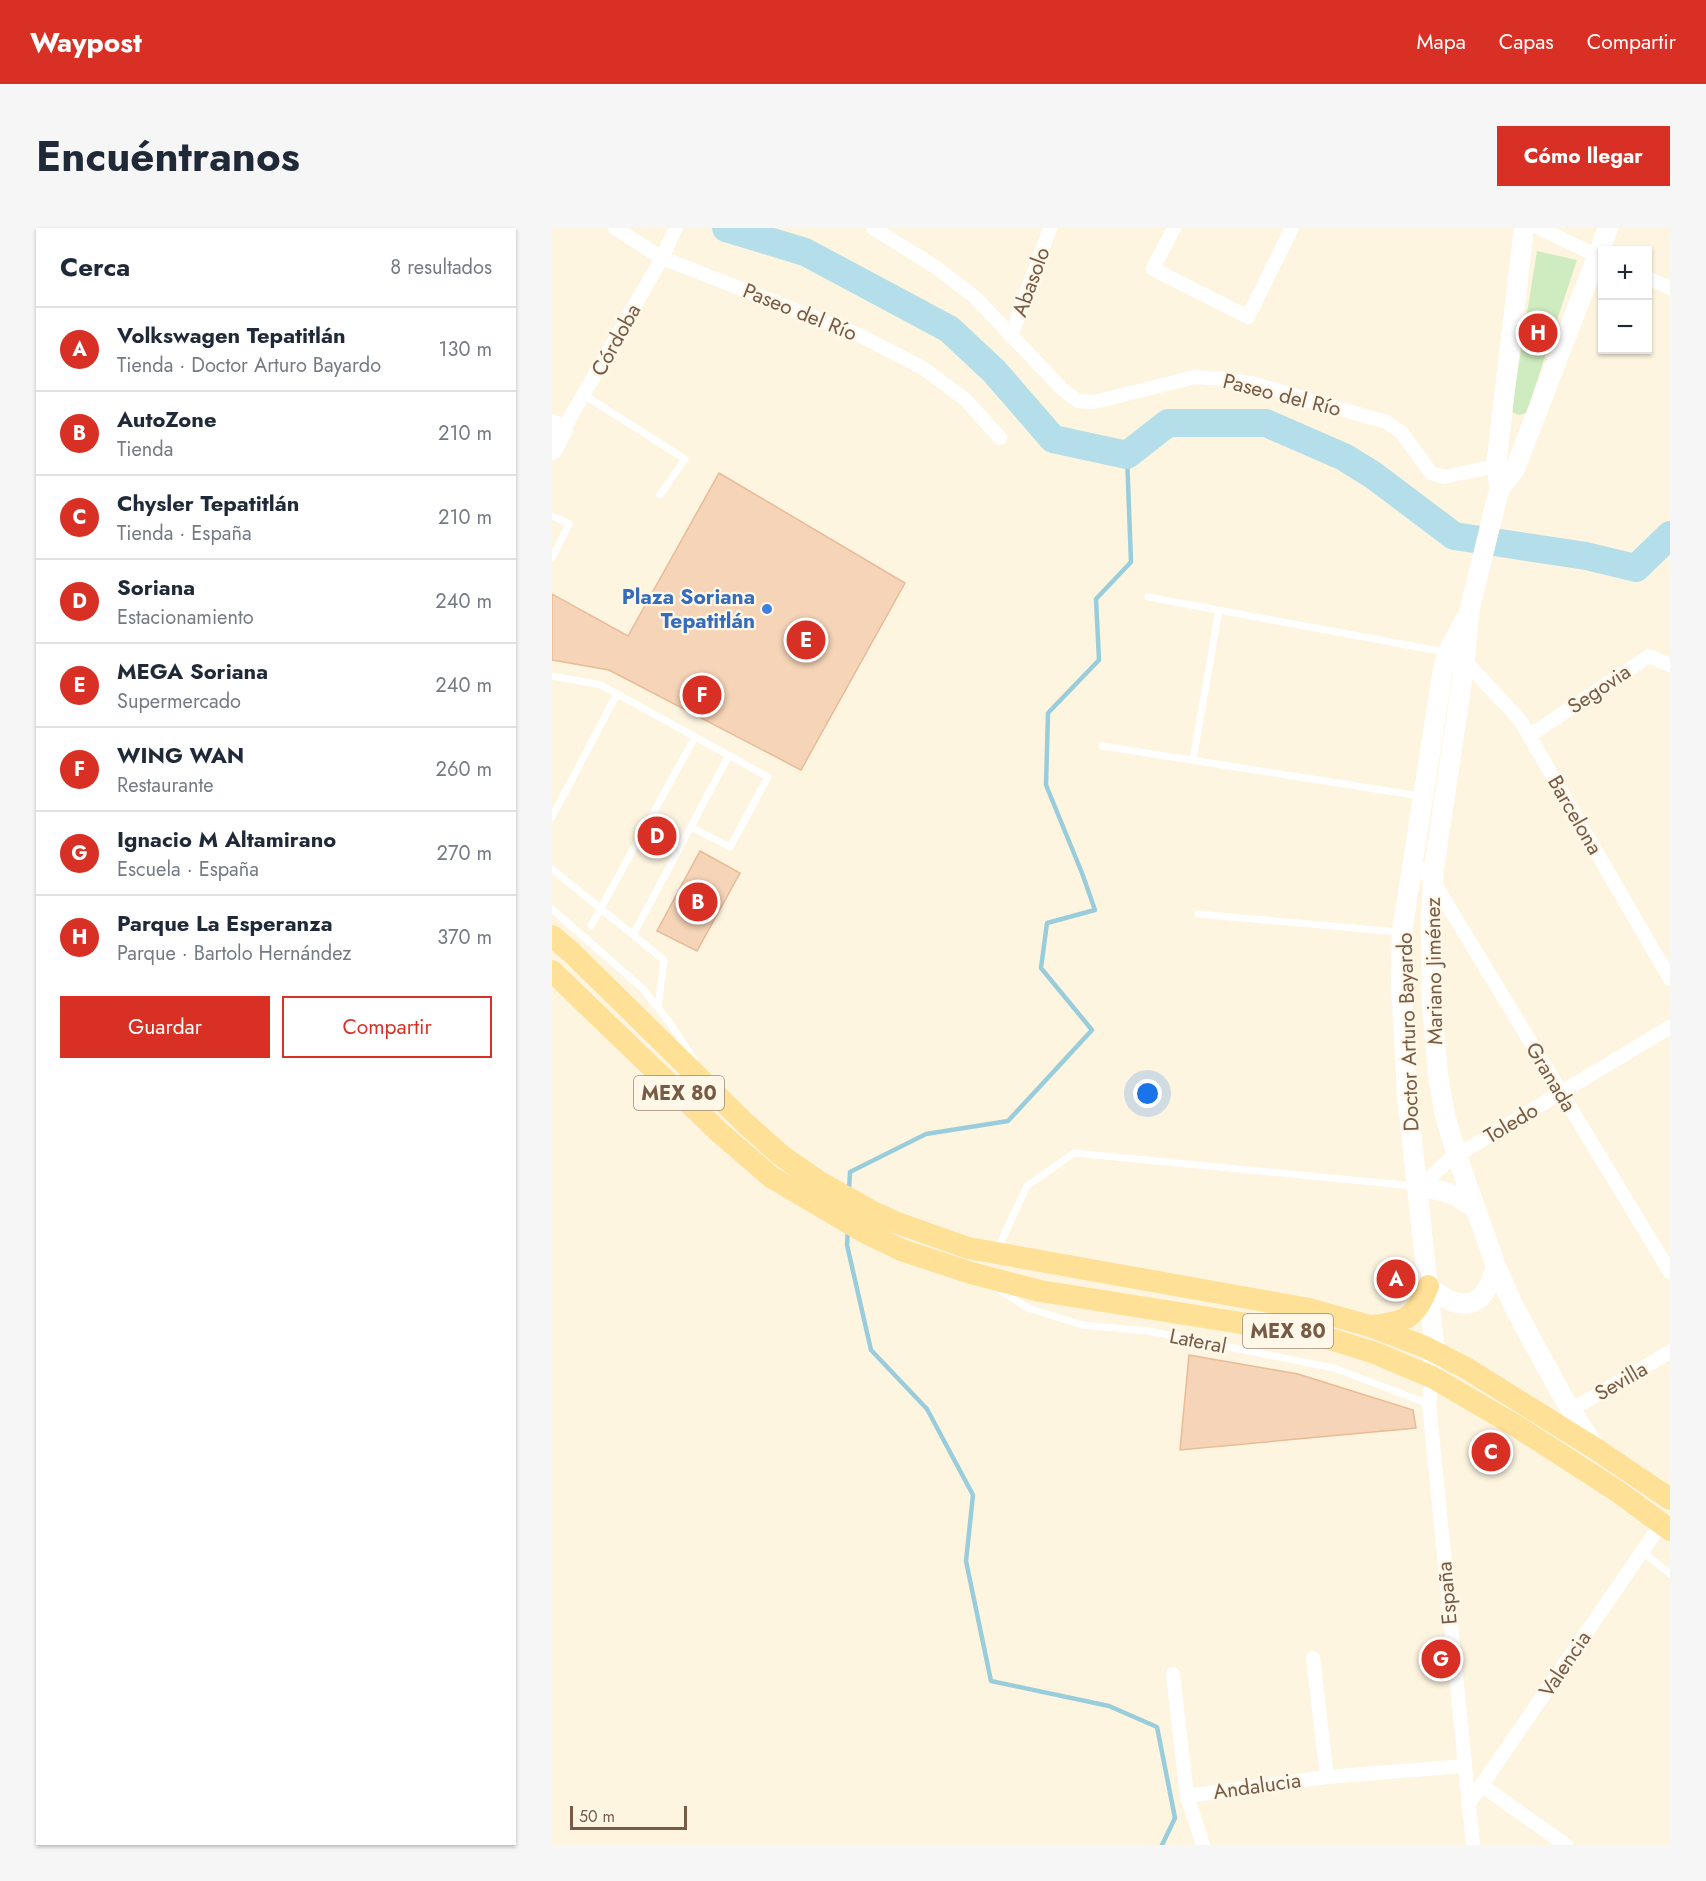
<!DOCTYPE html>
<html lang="es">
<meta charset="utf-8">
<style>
:root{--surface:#fff;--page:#f6f6f7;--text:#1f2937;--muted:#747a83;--line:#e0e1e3;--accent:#d93025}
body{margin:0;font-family:Jost,sans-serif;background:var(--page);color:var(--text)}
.controls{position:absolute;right:18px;top:18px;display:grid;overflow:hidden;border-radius:0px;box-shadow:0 2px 4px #0004}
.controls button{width:54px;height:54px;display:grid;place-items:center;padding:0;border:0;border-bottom:2px solid var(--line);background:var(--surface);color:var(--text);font:30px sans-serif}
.scale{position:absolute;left:18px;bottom:15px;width:117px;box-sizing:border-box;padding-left:6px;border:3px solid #775b46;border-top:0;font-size:16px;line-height:21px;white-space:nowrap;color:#775b46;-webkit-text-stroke:4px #fff8e9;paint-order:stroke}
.you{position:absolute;left:596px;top:866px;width:21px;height:21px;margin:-15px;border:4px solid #fff;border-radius:50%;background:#1a73e8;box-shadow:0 0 0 9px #1a73e833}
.badge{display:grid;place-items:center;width:39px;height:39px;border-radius:50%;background:var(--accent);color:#fff;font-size:20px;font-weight:700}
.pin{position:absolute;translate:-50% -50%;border:3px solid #fff;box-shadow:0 2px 6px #0006}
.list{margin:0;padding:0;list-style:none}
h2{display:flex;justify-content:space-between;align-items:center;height:78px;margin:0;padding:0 24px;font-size:26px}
h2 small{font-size:20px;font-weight:400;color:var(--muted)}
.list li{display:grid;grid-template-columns:39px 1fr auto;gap:18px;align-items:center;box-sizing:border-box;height:84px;padding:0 24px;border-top:2px solid var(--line)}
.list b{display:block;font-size:22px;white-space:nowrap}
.list p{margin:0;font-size:20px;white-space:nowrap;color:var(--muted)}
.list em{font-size:20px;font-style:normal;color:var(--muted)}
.actions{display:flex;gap:12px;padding:18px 24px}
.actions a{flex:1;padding:14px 0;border:2px solid var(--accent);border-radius:0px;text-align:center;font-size:21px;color:var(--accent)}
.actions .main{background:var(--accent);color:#fff}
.map{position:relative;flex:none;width:1118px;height:1617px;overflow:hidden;border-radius:0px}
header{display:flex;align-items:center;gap:36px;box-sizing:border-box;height:84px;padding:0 30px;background:var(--accent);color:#fff}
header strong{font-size:28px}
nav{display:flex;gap:33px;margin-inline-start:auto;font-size:21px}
.intro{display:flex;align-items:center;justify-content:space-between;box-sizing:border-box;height:144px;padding:0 36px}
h1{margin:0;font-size:42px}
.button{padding:15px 27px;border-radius:0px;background:var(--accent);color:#fff;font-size:21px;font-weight:700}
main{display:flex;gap:36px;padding:0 36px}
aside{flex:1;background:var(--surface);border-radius:0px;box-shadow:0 2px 4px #0004}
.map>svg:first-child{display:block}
.green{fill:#ceecbf}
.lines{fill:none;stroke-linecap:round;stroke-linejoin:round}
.stream{stroke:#9acddb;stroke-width:4.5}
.river{stroke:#b4dee9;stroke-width:28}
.building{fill:#f5d4b7;stroke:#e9bb96;stroke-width:1.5}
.lane{stroke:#fff;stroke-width:7}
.street{stroke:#fff;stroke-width:14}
.secondary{stroke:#fff;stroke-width:20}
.primary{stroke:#ffe097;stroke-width:22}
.shop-dot{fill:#3f7fe0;stroke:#fff8e9;stroke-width:2}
.labels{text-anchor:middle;stroke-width:4.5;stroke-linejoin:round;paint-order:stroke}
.shield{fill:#fff8e9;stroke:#a08a77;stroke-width:1.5}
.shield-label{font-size:20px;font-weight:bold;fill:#775b46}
.street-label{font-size:21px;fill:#775b46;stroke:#fff8e9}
.shop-label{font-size:21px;font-weight:bold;fill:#366cbe;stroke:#fff8e9;text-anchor:end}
</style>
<header>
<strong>Waypost</strong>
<nav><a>Mapa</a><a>Capas</a><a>Compartir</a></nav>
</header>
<div class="intro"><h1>Encuéntranos</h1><a class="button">Cómo llegar</a></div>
<main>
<aside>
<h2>Cerca<small>8 resultados</small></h2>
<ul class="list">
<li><span class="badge">A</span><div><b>Volkswagen Tepatitlán</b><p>Tienda · Doctor Arturo Bayardo</p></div><em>130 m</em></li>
<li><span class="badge">B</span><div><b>AutoZone</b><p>Tienda</p></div><em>210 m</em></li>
<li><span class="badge">C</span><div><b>Chysler Tepatitlán</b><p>Tienda · España</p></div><em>210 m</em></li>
<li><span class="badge">D</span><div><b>Soriana</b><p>Estacionamiento</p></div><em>240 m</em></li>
<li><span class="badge">E</span><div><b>MEGA Soriana</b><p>Supermercado</p></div><em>240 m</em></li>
<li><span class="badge">F</span><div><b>WING WAN</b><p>Restaurante</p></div><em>260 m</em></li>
<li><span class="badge">G</span><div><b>Ignacio M Altamirano</b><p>Escuela · España</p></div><em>270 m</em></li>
<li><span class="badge">H</span><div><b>Parque La Esperanza</b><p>Parque · Bartolo Hernández</p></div><em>370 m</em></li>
</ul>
<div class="actions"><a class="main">Guardar</a><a>Compartir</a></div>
</aside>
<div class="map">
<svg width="1118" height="1617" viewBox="0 0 1118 1617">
<rect width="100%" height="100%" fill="#fef5e1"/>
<!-- green -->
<path class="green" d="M 985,23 L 1025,32 L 976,180 L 974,185 L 967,187 L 960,184 L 960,179 Z"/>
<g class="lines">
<!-- stream -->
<path class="stream" d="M 297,963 L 298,944 L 374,906 L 456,893 L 540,802 L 489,740 L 495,695 L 543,682 L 530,645 L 494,557 L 496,485 L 547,432 L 544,371 L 579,334 L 575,227
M 296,1001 L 295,1017 L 319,1122 L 375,1181 L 421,1267 L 414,1333 L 439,1453 L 557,1478 L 605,1499 L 623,1590 L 610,1617"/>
<!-- river -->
<path class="river" d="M 174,0 L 253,24 L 397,101 L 442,143 L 501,211 L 575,227 L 616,195 L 714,195 L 792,229 L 821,247 L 902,308 L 1034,328 L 1084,340 L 1118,307"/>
</g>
<!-- building -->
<path class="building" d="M 167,245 L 353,355 L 249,542 L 57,442 L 0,432 L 0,366 L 76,408 Z
M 148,623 L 188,645 L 145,723 L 105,703 Z
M 637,1127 L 746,1146 L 861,1182 L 864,1200 L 628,1222 Z"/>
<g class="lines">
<!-- lane -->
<path class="lane" d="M 32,167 L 133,231 L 108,267
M 0,288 L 17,296 L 0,330
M 596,369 L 893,424
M 0,448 L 49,457 L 216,549 L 178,619 L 139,599
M 550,518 L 868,568
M 641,532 L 667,382
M 0,589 L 65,466
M 0,641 L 112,732 L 106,779
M 0,681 L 90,760 L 118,795 L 142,832
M 646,686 L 847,704
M 39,698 L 143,509
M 81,707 L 176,529
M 445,1022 L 475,958 L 522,925 L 862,958
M 446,1061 L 476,1080 L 530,1097 L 597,1103 L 782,1140 L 877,1176
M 1090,1323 L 1118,1346"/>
<!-- street -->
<path class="street" d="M 63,0 L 110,30 L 305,106 L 371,140 L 414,172 L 448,210
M 321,0 L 382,38 L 423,69 L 510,161 L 526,173 L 542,174 L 643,149 L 673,151 L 703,156 L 834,194 L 849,204 L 879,245 L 892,249 L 944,238 L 951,239
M 622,0 L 601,41 L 696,89 L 740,0
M 987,0 L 1050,30
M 1096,50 L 1118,60
M 459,108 L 498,0
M 11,202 L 110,30 L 124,0
M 908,431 L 913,433 L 968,492 L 1118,751
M 977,508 L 1097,428 L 1118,437
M 860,632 L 881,653 L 1118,1044
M 864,958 L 873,954 L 897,932 L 1118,799
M 880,1149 L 877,1176 L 921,1617
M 1019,1182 L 1118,1124
M 761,1430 L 775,1549
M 621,1446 L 635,1568 L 651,1617
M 929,1557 L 1014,1617
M 635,1568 L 775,1549 L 912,1538
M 916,1577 L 1109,1296"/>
<!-- secondary -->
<path class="secondary" d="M 0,196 L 11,202 L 0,222
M 948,260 L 944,238 L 972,0
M 864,958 C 889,962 902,964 922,980
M 876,1058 C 909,1085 932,1083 944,1038
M 881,1135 L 883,1124 L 855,867 L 849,756 L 850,704 L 891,441 L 896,424 L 913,392
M 1044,1221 L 1011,1169 L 988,1127 L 962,1079 L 944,1038 L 905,928 L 893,887 L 886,848 L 880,776 L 879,689 L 882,640 L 913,433 L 917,384 L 945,270 L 948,260 L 963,241 L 1056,0"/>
<!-- primary -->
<path class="primary" d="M 0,708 L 19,724 L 193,895 L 230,928 L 266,953 L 321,984 L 343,994 L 416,1020 L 757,1081 L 818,1098 L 873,1119 L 914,1140 L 1044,1221 L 1118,1271
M 0,743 L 168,905 L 219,949 L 314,1005 L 352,1023 L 419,1045 L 488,1063 L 727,1101 L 775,1110 L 823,1125 L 880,1149 L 964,1198 L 1065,1263 L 1118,1302
M 819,1098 C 854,1094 863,1091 876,1058"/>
</g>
<!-- markers -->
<circle class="shop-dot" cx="215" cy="381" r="6"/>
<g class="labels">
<!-- shield labels -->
<g class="shield">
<rect x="82" y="848" width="90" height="34" rx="4.5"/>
<rect x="691" y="1086" width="90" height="34" rx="4.5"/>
</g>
<g class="shield-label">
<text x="127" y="872">MEX 80</text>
<text x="736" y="1110">MEX 80</text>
</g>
<!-- street labels -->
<g class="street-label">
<text transform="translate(479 54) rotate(-70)" y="7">Abasolo</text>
<text transform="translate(248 84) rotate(22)" y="7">Paseo del Río</text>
<text transform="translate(64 112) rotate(-61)" y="7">Córdoba</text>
<text transform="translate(730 167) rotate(14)" y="7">Paseo del Río</text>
<text transform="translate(1047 461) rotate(-34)" y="7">Segovia</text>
<text transform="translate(1023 587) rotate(60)" y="7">Barcelona</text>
<text transform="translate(882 743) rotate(-91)" y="7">Mariano Jiménez</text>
<text transform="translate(856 804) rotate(-92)" y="7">Doctor Arturo Bayardo</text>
<text transform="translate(999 849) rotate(59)" y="7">Granada</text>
<text transform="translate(959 895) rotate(-31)" y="7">Toledo</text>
<text transform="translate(646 1113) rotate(11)" y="7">Lateral</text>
<text transform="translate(1069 1153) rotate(-30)" y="7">Sevilla</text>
<text transform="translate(895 1365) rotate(-95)" y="7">España</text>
<text transform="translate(1013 1436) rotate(-56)" y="7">Valencia</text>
<text transform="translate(705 1558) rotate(-8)" y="7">Andalucia</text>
</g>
<!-- shop labels -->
<g class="shop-label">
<text x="203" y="376">Plaza Soriana<tspan x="203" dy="24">Tepatitlán</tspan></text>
</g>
</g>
</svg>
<div class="controls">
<button>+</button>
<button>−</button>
</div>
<div class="scale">50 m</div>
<div class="you"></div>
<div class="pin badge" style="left:844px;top:1051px">A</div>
<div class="pin badge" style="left:146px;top:674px">B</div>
<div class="pin badge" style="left:939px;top:1224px">C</div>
<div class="pin badge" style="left:105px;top:608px">D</div>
<div class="pin badge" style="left:254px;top:412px">E</div>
<div class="pin badge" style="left:150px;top:467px">F</div>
<div class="pin badge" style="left:889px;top:1431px">G</div>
<div class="pin badge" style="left:986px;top:105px">H</div>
</div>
</main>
